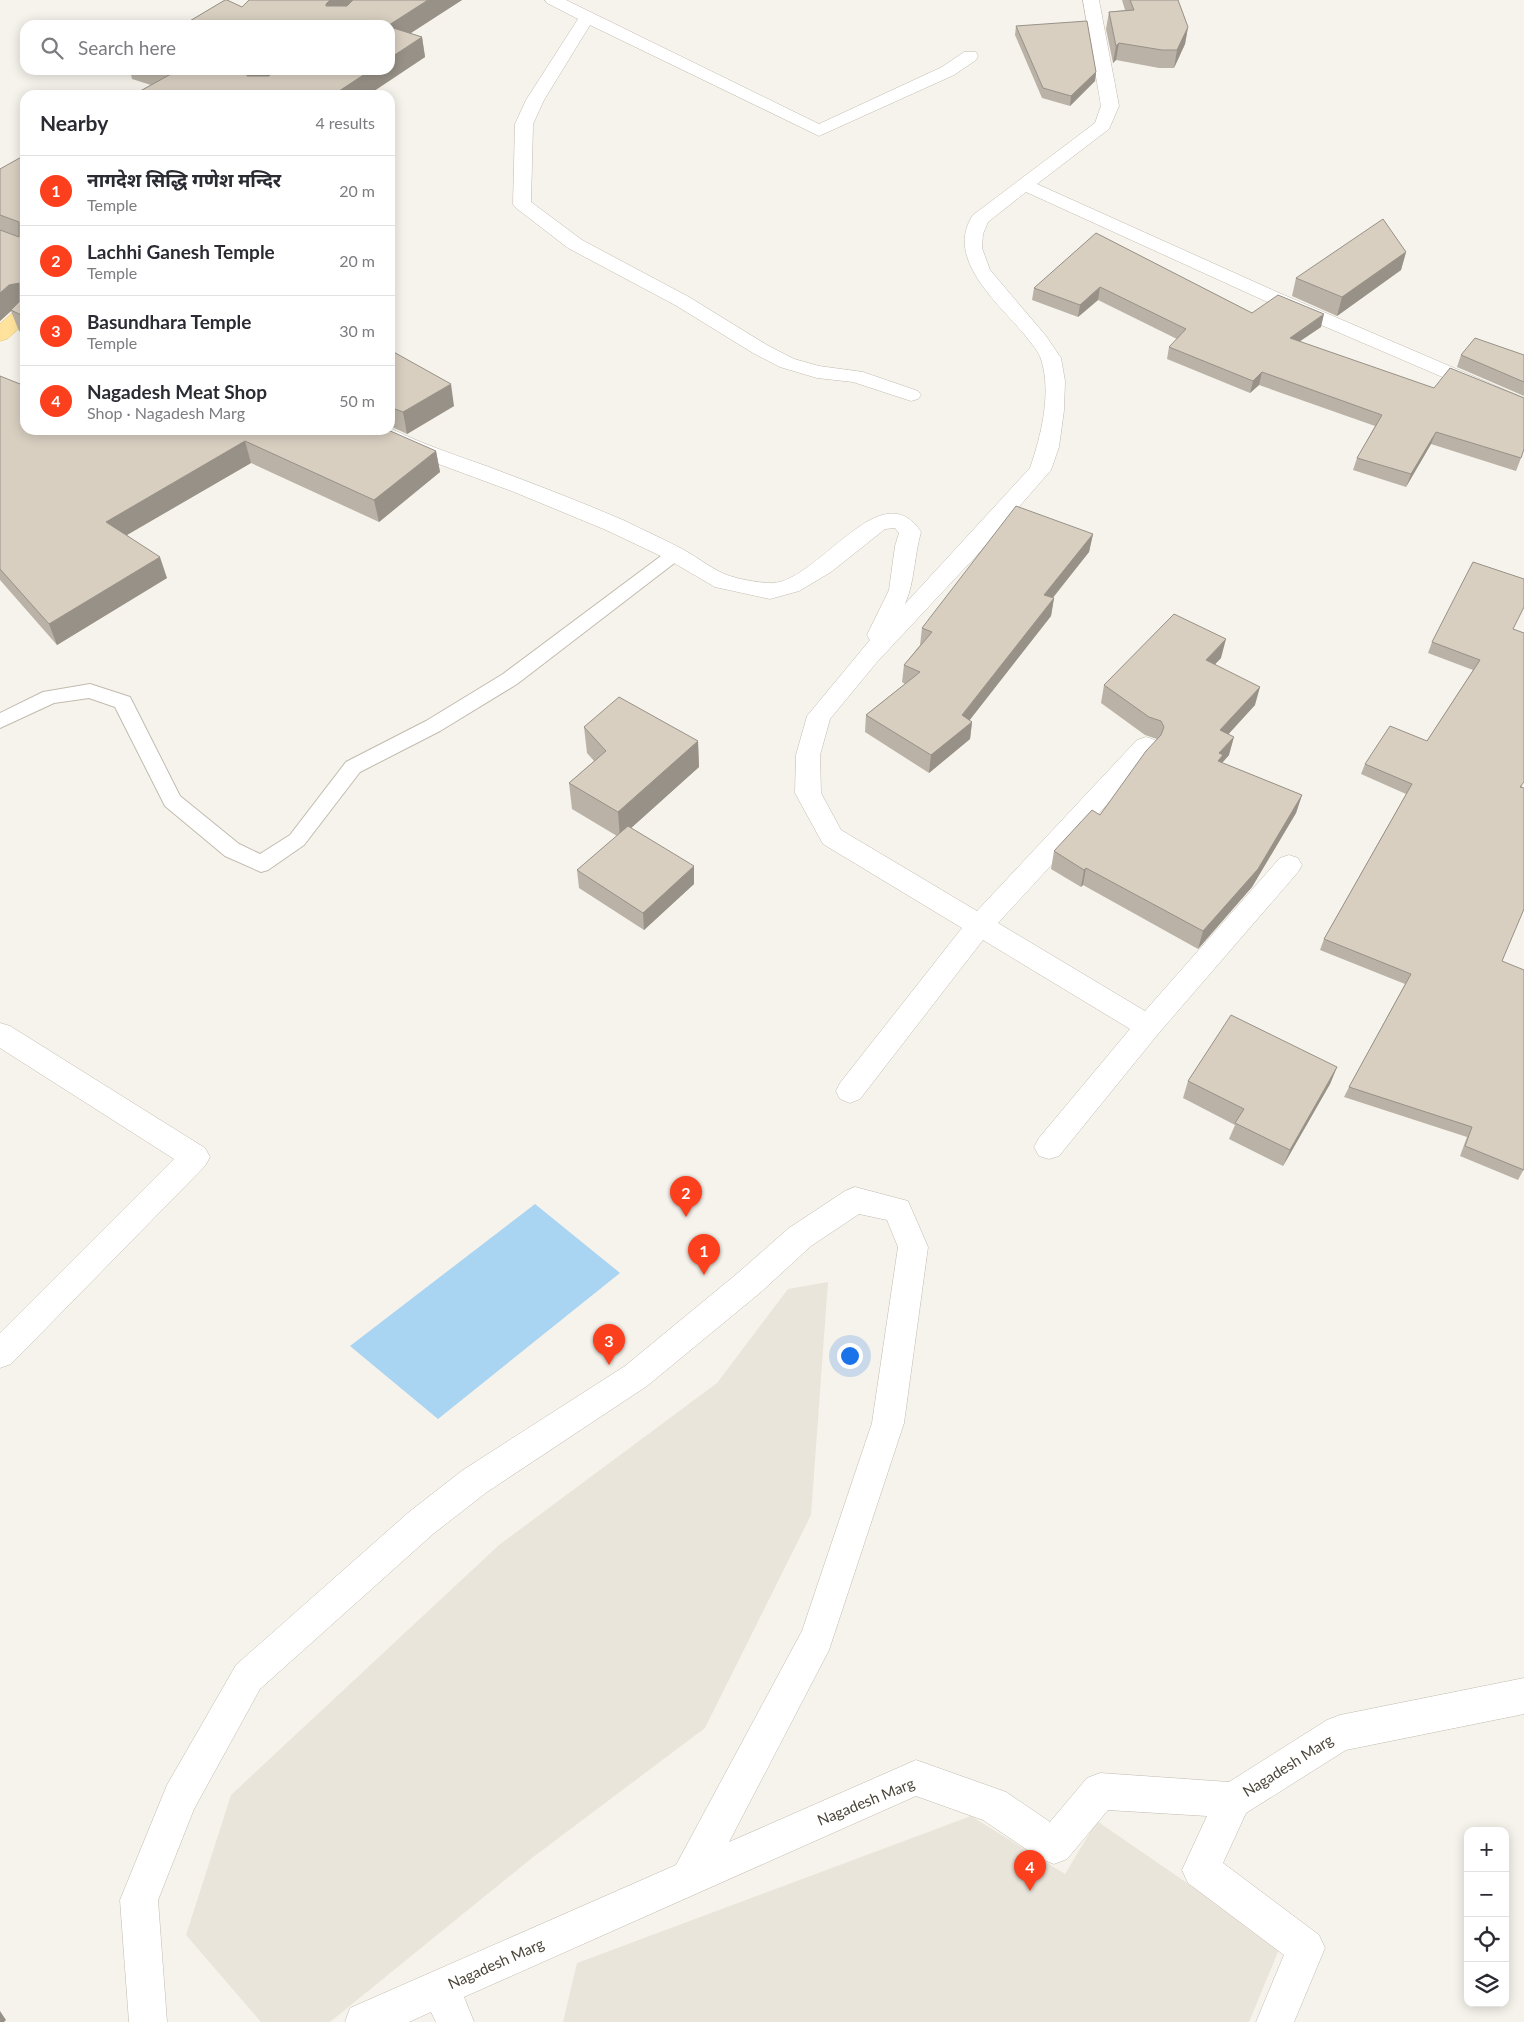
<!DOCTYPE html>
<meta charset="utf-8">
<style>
:root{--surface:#fff;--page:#f2f2f3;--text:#2b2b33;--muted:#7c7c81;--line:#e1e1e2;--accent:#fc3f1d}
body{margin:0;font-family:Lato,"Noto Sans Devanagari",sans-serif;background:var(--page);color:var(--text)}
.controls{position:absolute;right:15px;bottom:15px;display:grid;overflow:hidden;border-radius:10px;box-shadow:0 2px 12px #0003}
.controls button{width:45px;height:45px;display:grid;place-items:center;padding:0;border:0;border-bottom:1px solid var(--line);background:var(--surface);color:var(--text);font:25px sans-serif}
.you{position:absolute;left:849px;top:1355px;width:18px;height:18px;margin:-12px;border:4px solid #fff;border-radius:50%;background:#1a73e8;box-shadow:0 0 0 8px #1a73e833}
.badge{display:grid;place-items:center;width:32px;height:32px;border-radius:50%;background:var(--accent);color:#fff;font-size:16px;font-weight:700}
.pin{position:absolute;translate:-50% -41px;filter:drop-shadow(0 1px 2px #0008)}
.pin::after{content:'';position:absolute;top:26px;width:18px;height:15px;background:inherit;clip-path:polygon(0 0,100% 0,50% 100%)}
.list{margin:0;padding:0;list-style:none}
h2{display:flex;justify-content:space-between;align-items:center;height:65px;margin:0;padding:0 20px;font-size:21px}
h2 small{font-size:16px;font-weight:400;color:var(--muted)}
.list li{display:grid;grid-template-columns:32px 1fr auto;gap:15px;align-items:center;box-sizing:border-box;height:70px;padding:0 20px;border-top:1px solid var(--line)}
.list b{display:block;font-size:19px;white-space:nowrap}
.list p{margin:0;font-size:16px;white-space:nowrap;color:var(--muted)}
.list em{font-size:16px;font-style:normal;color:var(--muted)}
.icon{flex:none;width:28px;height:28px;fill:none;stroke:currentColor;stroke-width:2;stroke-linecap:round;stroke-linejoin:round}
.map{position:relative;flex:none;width:1524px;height:2022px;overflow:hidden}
.search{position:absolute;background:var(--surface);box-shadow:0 2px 12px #0003;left:20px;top:20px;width:375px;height:55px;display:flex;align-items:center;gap:12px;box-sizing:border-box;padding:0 18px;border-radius:15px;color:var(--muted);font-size:19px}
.panel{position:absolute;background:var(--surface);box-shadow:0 2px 12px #0003;left:20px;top:90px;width:375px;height:345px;border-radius:15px}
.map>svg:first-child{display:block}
.residential{fill:#eae5da}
.water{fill:#a9d4f2}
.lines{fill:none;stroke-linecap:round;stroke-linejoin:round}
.lane-casing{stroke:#c2bbae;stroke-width:2}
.street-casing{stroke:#c2bbae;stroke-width:1}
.primary-casing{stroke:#e6c16a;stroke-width:1}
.lane{fill:#fff;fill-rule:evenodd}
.street{fill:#fff;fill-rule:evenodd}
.primary{fill:#ffe39c;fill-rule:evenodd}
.wall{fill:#bab2a6}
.shaded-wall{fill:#979187}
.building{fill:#d8cfc1;stroke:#979187}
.labels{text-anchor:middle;stroke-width:4;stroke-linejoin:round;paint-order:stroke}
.near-street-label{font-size:15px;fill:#4b4439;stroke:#fff}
</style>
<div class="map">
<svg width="1524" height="2022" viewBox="0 0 1524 2022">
<rect width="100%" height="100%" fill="#f6f3ec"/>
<!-- residential -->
<path class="residential" d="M 828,1282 L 811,1515 L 705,1728 L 532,1858 L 330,2022 L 261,2022 L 186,1935 L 231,1795 L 499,1545 L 717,1383 L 788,1289 Z
M 971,1816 L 1065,1874 L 1097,1821 L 1280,1947 L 1249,2022 L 563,2022 L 577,1963 Z"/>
<!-- water -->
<path class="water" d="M 535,1204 L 620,1273 L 438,1419 L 350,1346 Z"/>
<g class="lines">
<!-- lane casing -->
<g class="lane-casing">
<path id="lane" d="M 675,548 L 681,550 L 684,554 L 681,558 L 517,684 L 440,731 L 360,772 L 304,845 L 268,870 L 261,872 L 225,856 L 165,806 L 115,707 L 89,698 L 54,703 L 0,728 L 0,713 L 43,692 L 90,684 L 130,697 L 180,796 L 239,844 L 260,854 L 290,835 L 346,762 L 426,721 L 503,674 L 669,550 Z"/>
</g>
<!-- street casing -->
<g class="street-casing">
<path id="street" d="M 545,0 L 566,0 L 819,124 L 942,67 L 964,52 L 976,52 L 978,56 L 976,60 L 954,75 L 819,136 L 590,25 L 544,100 L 533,124 L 531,202 L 582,240 L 689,297 L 767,345 L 794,359 L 819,366 L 863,372 L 918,391 L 921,395 L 918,399 L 911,401 L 853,382 L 817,378 L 780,367 L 753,353 L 675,305 L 568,248 L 516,208 L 513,204 L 515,124 L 526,100 L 578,19 L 547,3 Z
M 1083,0 L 1099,0 L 1119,106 L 1109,129 L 1037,184 L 1277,292 L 1524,398 L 1524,412 L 1263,300 L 1026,192 L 988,222 L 983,234 L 982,248 L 990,270 L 1046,336 L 1061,358 L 1065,381 L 1064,410 L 1059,447 L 1051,470 L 977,555 L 877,662 L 830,719 L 820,755 L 821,793 L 841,830 L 977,911 L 1137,740 L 1146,737 L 1155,740 L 1158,746 L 1155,752 L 998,923 L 1145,1011 L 1280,858 L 1289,855 L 1298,858 L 1302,865 L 1298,872 L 1158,1034 L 1059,1156 L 1049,1159 L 1039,1156 L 1034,1147 L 1039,1138 L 1130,1029 L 983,940 L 860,1099 L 850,1103 L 840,1099 L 836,1091 L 840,1083 L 962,928 L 823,844 L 795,793 L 796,755 L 807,716 L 870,640 L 867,635 L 889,590 L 895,546 L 899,533 L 895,528 L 885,529 L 831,572 L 799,591 L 770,599 L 715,587 L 667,559 L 606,530 L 514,492 L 398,449 L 371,434 L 368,430 L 390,430 L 390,428 C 422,444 455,455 489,467 C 534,484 579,501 623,520 C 643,530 664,539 684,550 C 699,558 714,571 730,576 C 742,580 756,582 768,583 C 815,588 880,469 921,532 C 914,556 915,581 905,604 L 1030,468 C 1041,436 1052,393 1041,359 C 1038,350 1030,342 1024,334 C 998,303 944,258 973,215 L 1095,123 L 1101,106 Z
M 0,1023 L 10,1026 L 205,1148 L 210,1157 L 205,1166 L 11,1364 L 0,1368 L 0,1333 L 174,1159 L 0,1048 Z
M 855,1187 L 908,1201 L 928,1247 L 904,1423 L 829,1650 L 729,1842 L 916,1760 L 1006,1792 L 1050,1822 L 1087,1778 L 1100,1773 L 1229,1782 L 1327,1720 L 1340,1715 L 1524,1678 L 1524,1714 L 1346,1750 L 1246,1813 L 1223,1863 L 1319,1935 L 1325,1948 L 1294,2022 L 1256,2022 L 1284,1955 L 1188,1883 L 1182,1870 L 1207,1816 L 1108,1810 L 1067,1859 L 1054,1864 L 1041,1859 L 983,1820 L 916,1796 L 464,1997 L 474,2022 L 436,2022 L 431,2012 L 409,2022 L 345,2022 L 350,2008 L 676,1865 L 802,1631 L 872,1423 L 898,1247 L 887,1220 L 859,1214 L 811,1246 L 761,1292 L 647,1386 L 487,1492 L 433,1534 L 260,1689 L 194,1809 L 158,1900 L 167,2022 L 129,2022 L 120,1900 L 167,1785 L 236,1665 L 409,1512 L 463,1470 L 625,1366 L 739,1272 L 789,1228 L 845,1191 Z"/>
</g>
<!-- primary casing -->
<g class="primary-casing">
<path id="primary" d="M 25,306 L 25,323 L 7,339 L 0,341 L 0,324 L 18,308 Z"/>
</g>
<!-- lane -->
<use href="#lane" class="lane"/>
<!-- street -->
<use href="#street" class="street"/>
<!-- primary -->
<use href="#primary" class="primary"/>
</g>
<!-- wall -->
<path class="wall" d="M 225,0 L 227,0 L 242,7 L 249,0 L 462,0 L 410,33 L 422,37 L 425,57 L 368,95 L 133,95 L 151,85 L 132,79 L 130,70 L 390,70 L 390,25 L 183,25 Z
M 1122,0 L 1178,0 L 1188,27 L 1185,44 L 1174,68 L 1159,68 L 1116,60 L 1113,63 L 1106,29 L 1109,12 L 1125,10 Z
M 1016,26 L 1096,72 L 1095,81 L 1070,106 L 1042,98 L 1015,35 Z
M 25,155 L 25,334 L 19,331 L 11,311 L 0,321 L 0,169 Z
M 1096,233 L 1252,313 L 1321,327 L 1300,341 L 1521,458 L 1516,471 L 1431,444 L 1406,487 L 1353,470 L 1357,458 L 1375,426 L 1259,385 L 1250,393 L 1167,359 L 1169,347 L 1177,339 L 1098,300 L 1078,317 L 1032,300 L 1034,288 Z
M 1406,252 L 1401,270 L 1337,316 L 1292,296 L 1296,278 Z
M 390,350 L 454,406 L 407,434 L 390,426 Z
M 1461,355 L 1524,355 L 1524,396 L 1457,367 Z
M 0,376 L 25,430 L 436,451 L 440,472 L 379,522 L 251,463 L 127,535 L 167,578 L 57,645 L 0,580 Z
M 1093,534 L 1089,552 L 1053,598 L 1054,598 L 1051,616 L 969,720 L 972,722 L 970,739 L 929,773 L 865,732 L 866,715 L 905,684 L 902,682 L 904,665 L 920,645 L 922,628 Z
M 1514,629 L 1522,788 L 1502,961 L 1524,1169 L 1518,1180 L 1460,1156 L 1467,1137 L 1344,1097 L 1349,1087 L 1405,984 L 1320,950 L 1324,939 L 1406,794 L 1361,774 L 1365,764 L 1427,741 L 1473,670 L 1428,653 L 1432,642 Z
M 1221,658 L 1215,664 L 1255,705 L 1228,734 L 1229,755 L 1222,763 L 1302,795 L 1296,813 L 1252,887 L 1198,949 L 1083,885 L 1081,887 L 1051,869 L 1054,851 L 1100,815 L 1157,739 L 1145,735 L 1101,703 L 1104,685 Z
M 584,727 L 698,741 L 699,767 L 631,828 L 694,884 L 644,930 L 579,888 L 577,870 L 617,836 L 572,809 L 569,783 L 594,761 L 587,753 Z
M 1337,1067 L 1330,1084 L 1283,1166 L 1229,1139 L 1235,1125 L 1183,1098 L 1188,1081 Z"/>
<!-- shaded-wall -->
<path class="shaded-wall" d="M 330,0 L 355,0 L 330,24 L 326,6 L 326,4 Z
M 428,0 L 462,0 L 391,46 L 390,25 L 389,25 Z
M 1188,27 L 1185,44 L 1174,68 L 1177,50 Z
M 422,37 L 425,57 L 368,95 L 333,95 L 371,70 L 390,70 L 390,58 Z
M 1119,43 L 1116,60 L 1113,63 L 1116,46 Z
M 251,70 L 277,70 L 252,94 L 247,76 L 247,73 Z
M 1096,72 L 1095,81 L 1070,106 L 1071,96 Z
M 1406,252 L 1401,270 L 1337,316 L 1342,297 Z
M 19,283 L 25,301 L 11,310 L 11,311 L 0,321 L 0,293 L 9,285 Z
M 1100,287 L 1098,300 L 1078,317 L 1080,305 Z
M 1324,314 L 1321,327 L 1287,350 L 1290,338 Z
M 1262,372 L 1259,385 L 1250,393 L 1253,381 Z
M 451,384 L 454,406 L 407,434 L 403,412 Z
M 1436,432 L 1431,444 L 1406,487 L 1411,474 Z
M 245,441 L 251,463 L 113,543 L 106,522 Z
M 436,451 L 440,472 L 379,522 L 374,500 Z
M 1093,534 L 1089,552 L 1041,612 L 1044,595 Z
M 160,557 L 167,578 L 57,645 L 49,624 Z
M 1054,598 L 1051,616 L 962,730 L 972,722 L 970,739 L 929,773 L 931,755 Z
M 1226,639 L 1221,658 L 1202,678 L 1206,660 Z
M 1260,687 L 1255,705 L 1215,749 L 1220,730 Z
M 1234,737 L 1229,755 L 1221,764 L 1218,773 L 1219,753 Z
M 698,741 L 699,767 L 620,838 L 618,812 Z
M 1302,795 L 1296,813 L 1252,887 L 1198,949 L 1203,931 Z
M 694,866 L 694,884 L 644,930 L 643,913 Z
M 1086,868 L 1083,885 L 1081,887 L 1084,870 Z
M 1337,1067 L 1330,1084 L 1283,1166 L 1290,1150 Z
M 0,2011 L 6,2020 L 4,2022 L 0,2022 Z"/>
<!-- building -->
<path class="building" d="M 225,0 L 227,0 L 242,7 L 249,0 L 330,0 L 326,4 L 326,6 L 347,6 L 353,0 L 428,0 L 389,25 L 183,25 Z
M 1130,0 L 1178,0 L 1188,27 L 1177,50 L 1162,50 L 1119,43 L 1116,46 L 1109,12 L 1134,10 Z
M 1087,21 L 1096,72 L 1071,96 L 1043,88 L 1016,26 Z
M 390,27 L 422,37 L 390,58 Z
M 160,70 L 251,70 L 247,73 L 247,76 L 269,76 L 275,70 L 371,70 L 333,95 L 133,95 L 171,74 Z
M 25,155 L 25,317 L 11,310 L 19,302 L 19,283 L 9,285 L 0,293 L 0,230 L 19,237 L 19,222 L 0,215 L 0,169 Z
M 1383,219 L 1406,252 L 1342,297 L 1296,278 Z
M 1096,233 L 1252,313 L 1278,295 L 1324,314 L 1290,338 L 1434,388 L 1450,368 L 1524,398 L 1524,449 L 1521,458 L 1436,432 L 1411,474 L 1357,458 L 1382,415 L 1262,372 L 1253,381 L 1169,347 L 1186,329 L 1100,287 L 1080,305 L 1034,288 Z
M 1475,338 L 1524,355 L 1524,382 L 1461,355 Z
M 390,350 L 451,384 L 403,412 L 390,407 Z
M 0,376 L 25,386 L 25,430 L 388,430 L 436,451 L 374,500 L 245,441 L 106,522 L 160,557 L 49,624 L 0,569 Z
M 1016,506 L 1093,534 L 1044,595 L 1054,598 L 962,715 L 972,722 L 931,755 L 866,715 L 920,672 L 904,665 L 932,632 L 922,628 Z
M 1473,562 L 1524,579 L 1524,607 L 1513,629 L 1524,633 L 1524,782 L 1520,787 L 1524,788 L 1524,909 L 1502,961 L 1524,970 L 1524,1170 L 1465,1146 L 1472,1127 L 1349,1087 L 1411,974 L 1324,939 L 1412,784 L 1365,764 L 1390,726 L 1427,741 L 1480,660 L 1432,642 Z
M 1174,614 L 1226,639 L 1206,660 L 1260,687 L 1220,730 L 1234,737 L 1219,753 L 1223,755 L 1218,761 L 1302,795 L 1258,869 L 1203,931 L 1086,868 L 1084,870 L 1054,851 L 1092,810 L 1100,815 L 1146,751 L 1161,735 L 1164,727 L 1161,721 L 1149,717 L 1104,685 Z
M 619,697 L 698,741 L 618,812 L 569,783 L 606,751 L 584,727 Z
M 628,826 L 694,866 L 643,913 L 577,870 Z
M 1231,1015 L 1337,1067 L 1290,1150 L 1235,1123 L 1244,1109 L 1188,1081 Z"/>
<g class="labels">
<!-- near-street labels -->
<g class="near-street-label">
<text transform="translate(1288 1766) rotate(-32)" y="5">Nagadesh Marg</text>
<text transform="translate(866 1802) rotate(-22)" y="5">Nagadesh Marg</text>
<text transform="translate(496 1964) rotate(-24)" y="5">Nagadesh Marg</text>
</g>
</g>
</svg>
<div class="controls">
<button>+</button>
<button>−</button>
<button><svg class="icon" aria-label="locate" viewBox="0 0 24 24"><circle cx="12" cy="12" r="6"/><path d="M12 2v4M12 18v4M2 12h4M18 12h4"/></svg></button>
<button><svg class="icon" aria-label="layers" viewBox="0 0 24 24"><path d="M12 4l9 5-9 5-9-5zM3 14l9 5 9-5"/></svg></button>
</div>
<div class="you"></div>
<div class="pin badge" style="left:704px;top:1275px">1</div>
<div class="pin badge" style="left:686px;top:1217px">2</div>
<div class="pin badge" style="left:609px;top:1365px">3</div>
<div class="pin badge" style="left:1030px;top:1891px">4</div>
<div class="search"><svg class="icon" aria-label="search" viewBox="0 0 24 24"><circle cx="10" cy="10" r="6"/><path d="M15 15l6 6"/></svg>Search here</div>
<section class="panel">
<h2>Nearby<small>4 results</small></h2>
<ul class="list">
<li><span class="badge">1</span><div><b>नागदेश सिद्धि गणेश मन्दिर</b><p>Temple</p></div><em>20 m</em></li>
<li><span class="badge">2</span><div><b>Lachhi Ganesh Temple</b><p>Temple</p></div><em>20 m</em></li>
<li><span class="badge">3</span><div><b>Basundhara Temple</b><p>Temple</p></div><em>30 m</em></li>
<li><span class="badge">4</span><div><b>Nagadesh Meat Shop</b><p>Shop · Nagadesh Marg</p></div><em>50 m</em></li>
</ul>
</section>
</div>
